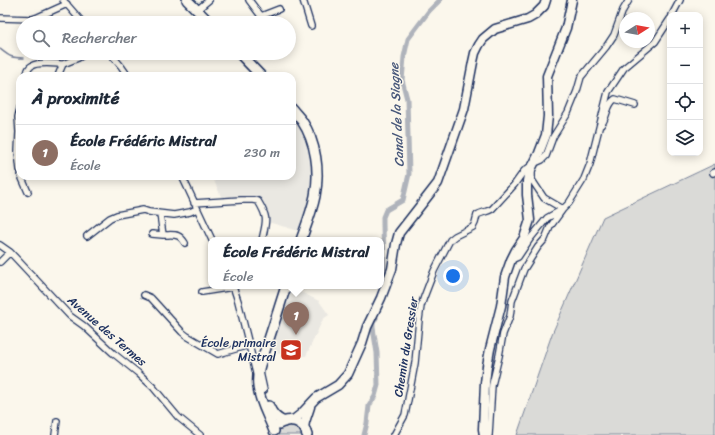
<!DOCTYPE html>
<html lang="fr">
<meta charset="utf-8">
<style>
:root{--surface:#fff;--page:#f2f2f3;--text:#1f2937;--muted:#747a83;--line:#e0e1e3;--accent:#c8321e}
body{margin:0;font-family:Sriracha,sans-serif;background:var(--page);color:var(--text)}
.controls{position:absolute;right:12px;top:12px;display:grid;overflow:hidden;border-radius:8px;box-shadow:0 2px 10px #0003}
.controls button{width:36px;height:36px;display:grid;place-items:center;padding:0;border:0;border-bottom:1px solid var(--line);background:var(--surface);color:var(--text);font:20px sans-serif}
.compass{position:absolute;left:619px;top:12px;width:36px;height:36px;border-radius:50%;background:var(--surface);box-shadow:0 2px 10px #0003;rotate:79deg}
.you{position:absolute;left:453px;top:276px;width:14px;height:14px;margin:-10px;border:3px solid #fff;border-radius:50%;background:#1a73e8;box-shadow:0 0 0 6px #1a73e833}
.badge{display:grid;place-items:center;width:26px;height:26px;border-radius:50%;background:var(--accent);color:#fff;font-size:13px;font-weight:700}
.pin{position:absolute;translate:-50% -33px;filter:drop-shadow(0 1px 2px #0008)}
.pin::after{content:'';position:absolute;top:21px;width:14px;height:12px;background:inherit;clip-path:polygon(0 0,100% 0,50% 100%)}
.popup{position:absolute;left:208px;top:237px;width:176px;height:52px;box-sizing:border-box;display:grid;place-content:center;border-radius:8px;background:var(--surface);filter:drop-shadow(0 1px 3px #0005);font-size:13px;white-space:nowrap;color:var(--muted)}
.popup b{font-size:15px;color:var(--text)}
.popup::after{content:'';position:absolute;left:50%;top:100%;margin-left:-8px;border:8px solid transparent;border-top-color:var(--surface)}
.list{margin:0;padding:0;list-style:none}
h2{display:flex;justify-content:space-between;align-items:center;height:52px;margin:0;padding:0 16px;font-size:17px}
h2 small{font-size:13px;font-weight:400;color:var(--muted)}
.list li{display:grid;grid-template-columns:26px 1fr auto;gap:12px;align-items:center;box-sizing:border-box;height:56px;padding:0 16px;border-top:1px solid var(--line)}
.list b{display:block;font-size:15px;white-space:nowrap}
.list p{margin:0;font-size:13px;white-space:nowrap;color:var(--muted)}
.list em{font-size:13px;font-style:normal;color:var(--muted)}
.icon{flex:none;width:22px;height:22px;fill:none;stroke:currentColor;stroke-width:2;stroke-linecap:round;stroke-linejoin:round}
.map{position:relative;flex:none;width:715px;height:435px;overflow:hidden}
.search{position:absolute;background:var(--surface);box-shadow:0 2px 10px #0003;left:16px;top:16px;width:280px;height:44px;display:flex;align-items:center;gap:10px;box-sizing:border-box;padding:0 14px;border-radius:22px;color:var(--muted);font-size:15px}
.panel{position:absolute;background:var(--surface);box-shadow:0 2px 10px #0003;left:16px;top:72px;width:280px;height:108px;border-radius:12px}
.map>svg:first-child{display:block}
.built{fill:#eae8e2}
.green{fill:#dadad7;stroke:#7a849a}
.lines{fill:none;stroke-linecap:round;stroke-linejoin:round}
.stream{stroke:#747e96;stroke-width:1.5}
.canal{stroke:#afb3bb;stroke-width:5}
.street-casing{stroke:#1b2f5e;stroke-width:8}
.secondary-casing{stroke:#1b2f5e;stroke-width:11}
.primary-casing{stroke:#1b2f5e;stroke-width:12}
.street{stroke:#fbf7ec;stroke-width:5.5}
.secondary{stroke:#fbf7ec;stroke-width:8}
.primary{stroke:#fbf7ec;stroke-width:9}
.labels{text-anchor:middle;stroke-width:3;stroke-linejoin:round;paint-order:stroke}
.street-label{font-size:12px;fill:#1b2f5e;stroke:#fbf7ec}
.poi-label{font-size:12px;fill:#1b2f5e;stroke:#fbf7ec;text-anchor:end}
.water-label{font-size:13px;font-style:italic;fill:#47577a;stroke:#fbf7ec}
</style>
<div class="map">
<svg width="715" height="435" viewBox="0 0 715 435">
<rect width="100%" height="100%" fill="#fbf7ec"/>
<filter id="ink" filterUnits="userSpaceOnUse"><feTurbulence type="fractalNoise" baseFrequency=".025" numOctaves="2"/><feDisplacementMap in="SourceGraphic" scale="8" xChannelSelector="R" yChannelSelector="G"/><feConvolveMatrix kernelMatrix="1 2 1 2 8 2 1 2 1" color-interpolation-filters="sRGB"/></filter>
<g filter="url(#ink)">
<!-- built -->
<path class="built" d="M 292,115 L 296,119 L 305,136 L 310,151 L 312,177 L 312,188 L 310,198 L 299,231 L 268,222 L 263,202 L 259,198 L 222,199 L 212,176 L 292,176 Z
M 290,289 L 303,293 L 319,301 L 329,315 L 323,319 L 306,356 L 280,354 L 271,350 Z"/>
<!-- green -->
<path class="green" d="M 715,164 L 715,435 L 517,435 L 552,334 L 603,217 Z
M 291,424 C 297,427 301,429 303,435 L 277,435 C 279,427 284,426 291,424 Z"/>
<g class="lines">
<!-- stream -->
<path class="stream" d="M 0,49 C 10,57 11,58 24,58"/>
<!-- canal -->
<path class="canal" d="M 387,278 L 384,268 L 383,224 L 383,217 L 386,210 L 403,200 L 409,174 L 407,99 L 402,80 L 404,57 L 408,39 L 429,11 L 440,0
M 364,435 L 367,423 L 369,406 L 375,396 L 378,385 L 377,353 L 373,328 L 373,323 L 376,318"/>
<!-- street casing -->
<g class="street-casing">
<path id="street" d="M 63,0 L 83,23
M 249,0 L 261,16 L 279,9
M 303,0 L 311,26
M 197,10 L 209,0
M 672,15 L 680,0
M 0,18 L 32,19 L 38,17 L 67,4
M 110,53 L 121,66 L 128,76
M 27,76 C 27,73 28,69 30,67 C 36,61 55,64 63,64
M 58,76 L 60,71 L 63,64 L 78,58 L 86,53
M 20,108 L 18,117 L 19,132 L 18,152 L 20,170
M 601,125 C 608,117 606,105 615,99 L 635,105
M 713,173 L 715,172
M 21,176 L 28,192
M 182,176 L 212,240
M 194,203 L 241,200 L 253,200 L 258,201 C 269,219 266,221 262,240
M 160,214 L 163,235 C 175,235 179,233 185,243
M 152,234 L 163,235
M 87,236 L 110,218 L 117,215 L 143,210 L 149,212 L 174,215 L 190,212 L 197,209
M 0,245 L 10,252 L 70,316 L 84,326 L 113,353 L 138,373 L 153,387 L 178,417 L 200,435
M 511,260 L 518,257 L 530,239 L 547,218 L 563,209 L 569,203 L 584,179 L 590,164 L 608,92 L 624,68 L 655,42 L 670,19
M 0,262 L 10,252
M 233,286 L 238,301 L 256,373
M 202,292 L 233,287
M 144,295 L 151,298 L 182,332 L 187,336 L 218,354 L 249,345
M 260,372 L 264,390
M 55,435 L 57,421
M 394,435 L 405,415 L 407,405 L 415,363 L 419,320 L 421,306 L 424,297 L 434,271 L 450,240 L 455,236 L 473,227 L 475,223 L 477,215 C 482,212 487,212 492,209 L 514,185 L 524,171 L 535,163 L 542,160 L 546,156 L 553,137 L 568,113 L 577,91 L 581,77 L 606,47 L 614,35 L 623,10 L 629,0
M 489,435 L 492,385 L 499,356 L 503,334 L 510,316 L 512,301 L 524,269 L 538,247 L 545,239 L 550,227 L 563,209 L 544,198 L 532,180 L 532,171"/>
</g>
<!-- secondary casing -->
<g class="secondary-casing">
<path id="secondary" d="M 292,421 L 301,414 L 316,398 L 338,385 L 348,374 L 362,343 L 367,327 L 381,298 L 392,269 L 396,244 L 399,233 L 438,183 L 464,109 L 473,62 L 475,53 L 479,45 L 483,39 L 495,29 L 528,19 L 535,15 L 544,6 L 546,0
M 304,428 L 305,422 L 310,407
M 484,435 L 483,429 L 485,383 L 487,366 L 490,349 L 501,306 L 505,277 L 511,260 L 516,250 L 524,238 L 530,220 L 527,195 L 527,181 L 528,176 L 539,153 L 546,135 L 548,116 L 547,76 L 566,28 L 572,0"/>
</g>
<!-- primary casing -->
<g class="primary-casing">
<path id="primary" d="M 187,0 L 210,23
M 239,53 L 261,76
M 292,109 C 295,113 299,117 302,121 C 316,142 320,171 315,196 C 312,211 306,226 301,240
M 269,406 C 272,414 276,418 284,422
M 279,424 C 290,417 304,421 307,435
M 274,431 C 269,417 260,403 258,387 C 256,369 263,358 268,342 C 274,324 280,305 286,286"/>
</g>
<!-- street -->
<use href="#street" class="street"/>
<!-- secondary -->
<use href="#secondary" class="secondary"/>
<!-- primary -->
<use href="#primary" class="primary"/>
</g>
</g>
<!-- icons -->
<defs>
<g id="school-square" transform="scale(1.15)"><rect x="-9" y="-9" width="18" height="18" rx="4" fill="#c8321e" stroke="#fbf7ec"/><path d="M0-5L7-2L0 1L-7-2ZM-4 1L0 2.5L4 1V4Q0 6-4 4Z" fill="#fff"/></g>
</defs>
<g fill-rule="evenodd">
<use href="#school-square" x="291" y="350"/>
</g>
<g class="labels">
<!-- street labels -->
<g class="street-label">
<text transform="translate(107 331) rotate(41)" y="4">Avenue des Termes</text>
<text transform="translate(406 347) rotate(-81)" y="4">Chemin du Gressier</text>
</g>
<!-- poi labels -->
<g class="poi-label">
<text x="276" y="347">École primaire<tspan x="276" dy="14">Mistral</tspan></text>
</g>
<!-- water labels -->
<g class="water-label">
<text transform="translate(396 115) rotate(-93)" y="5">Canal de la Siagne</text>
</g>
</g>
</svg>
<div class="controls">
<button>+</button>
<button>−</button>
<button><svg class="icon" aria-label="locate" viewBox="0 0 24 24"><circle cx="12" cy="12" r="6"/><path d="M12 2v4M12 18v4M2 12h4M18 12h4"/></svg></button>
<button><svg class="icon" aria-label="layers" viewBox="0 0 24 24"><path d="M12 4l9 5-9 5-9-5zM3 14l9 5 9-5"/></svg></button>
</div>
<svg class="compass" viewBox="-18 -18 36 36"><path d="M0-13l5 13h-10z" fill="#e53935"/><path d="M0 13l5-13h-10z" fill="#747a83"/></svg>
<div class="you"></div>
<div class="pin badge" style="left:296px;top:335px;background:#8d6e63">1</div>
<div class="popup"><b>École Frédéric Mistral</b>École</div>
<div class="search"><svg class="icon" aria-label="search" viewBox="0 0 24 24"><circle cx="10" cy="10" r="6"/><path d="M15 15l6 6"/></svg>Rechercher</div>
<section class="panel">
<h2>À proximité<small></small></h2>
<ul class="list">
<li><span class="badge" style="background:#8d6e63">1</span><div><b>École Frédéric Mistral</b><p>École</p></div><em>230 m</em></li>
</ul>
</section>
</div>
